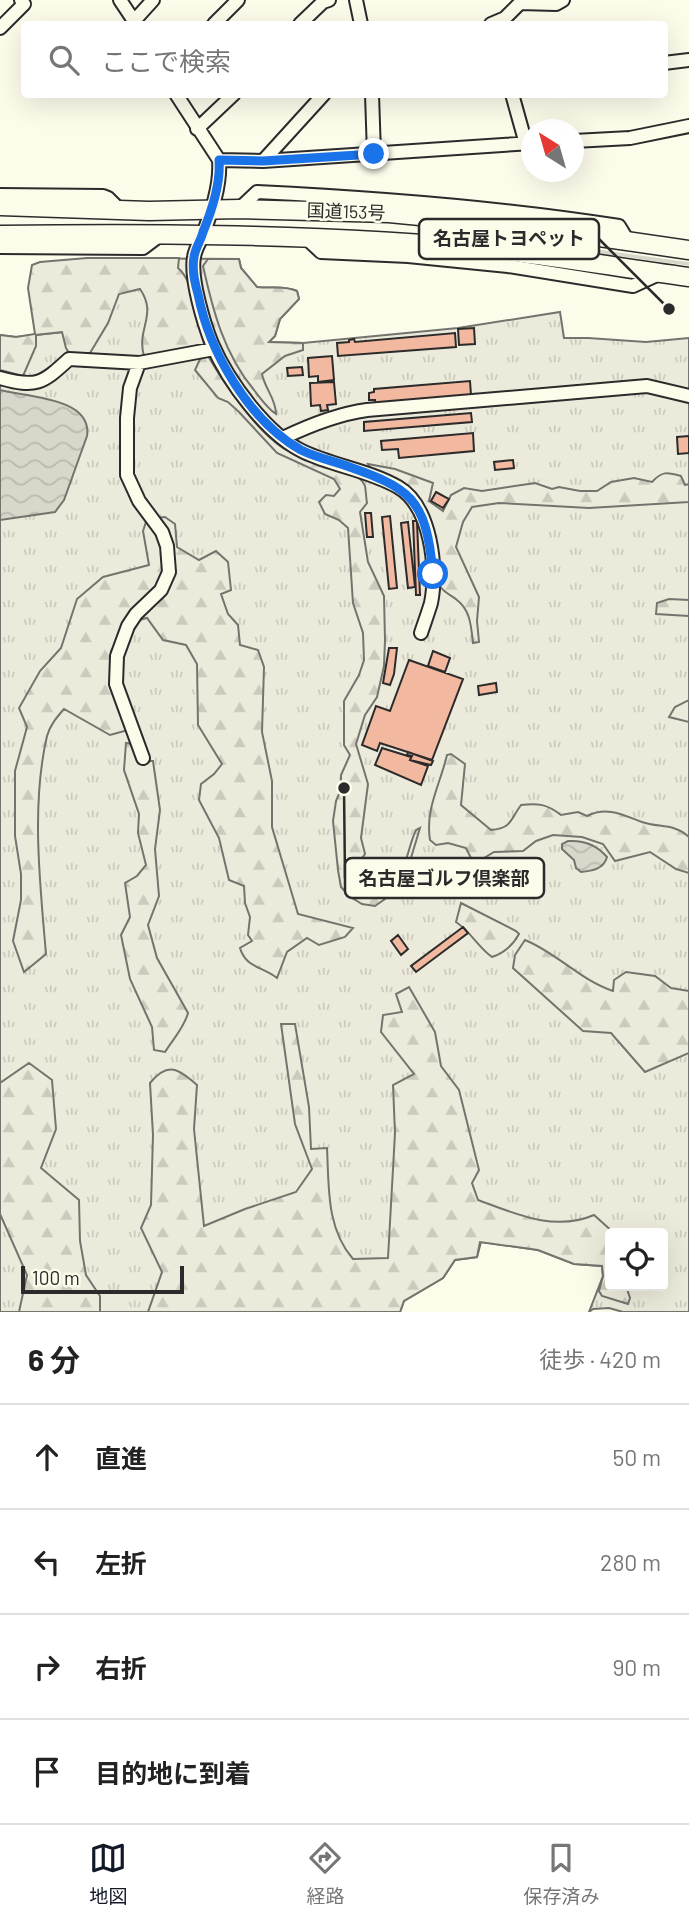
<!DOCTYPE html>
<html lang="ja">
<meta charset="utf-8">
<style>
:root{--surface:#fff;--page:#f6f6f6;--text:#222;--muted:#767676;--line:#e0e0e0;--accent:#111827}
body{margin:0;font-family:Barlow,"Noto Sans JP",sans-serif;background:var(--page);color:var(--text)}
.controls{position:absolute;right:21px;bottom:21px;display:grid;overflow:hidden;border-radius:7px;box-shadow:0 7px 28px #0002}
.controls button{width:63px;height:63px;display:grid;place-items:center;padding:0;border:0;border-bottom:2px solid var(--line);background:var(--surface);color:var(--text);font:35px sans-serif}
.compass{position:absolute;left:521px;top:119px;width:63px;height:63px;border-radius:50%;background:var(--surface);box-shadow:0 7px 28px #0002;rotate:323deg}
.scale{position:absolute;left:21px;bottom:18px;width:163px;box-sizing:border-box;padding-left:7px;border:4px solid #2b2b2b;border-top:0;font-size:19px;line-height:24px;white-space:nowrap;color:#2b2b2b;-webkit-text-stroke:5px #fdfbea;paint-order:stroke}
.stop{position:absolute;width:21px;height:21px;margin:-16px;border:5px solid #1a73e8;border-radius:50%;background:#fff}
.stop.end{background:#1a73e8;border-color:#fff;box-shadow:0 2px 7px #0008}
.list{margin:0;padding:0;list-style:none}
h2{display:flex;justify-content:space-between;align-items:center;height:91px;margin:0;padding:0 28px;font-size:30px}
h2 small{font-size:23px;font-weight:400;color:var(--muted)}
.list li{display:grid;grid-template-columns:46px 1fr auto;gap:21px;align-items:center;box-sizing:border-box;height:105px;padding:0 28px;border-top:2px solid var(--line)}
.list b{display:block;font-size:26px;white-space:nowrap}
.list em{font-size:23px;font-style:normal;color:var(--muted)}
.icon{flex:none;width:38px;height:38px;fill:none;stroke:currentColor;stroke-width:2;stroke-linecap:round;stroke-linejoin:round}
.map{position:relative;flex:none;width:689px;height:1312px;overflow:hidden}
.search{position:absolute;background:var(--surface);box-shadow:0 7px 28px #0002;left:21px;right:21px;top:21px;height:77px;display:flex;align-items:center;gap:18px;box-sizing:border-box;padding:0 24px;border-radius:7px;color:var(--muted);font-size:26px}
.sheet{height:511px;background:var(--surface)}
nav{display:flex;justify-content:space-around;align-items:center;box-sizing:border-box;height:98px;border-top:2px solid var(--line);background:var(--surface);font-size:19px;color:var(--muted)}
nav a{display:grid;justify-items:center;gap:4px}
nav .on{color:var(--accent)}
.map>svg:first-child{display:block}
.grass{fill:url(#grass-tufts);stroke:#74746e;stroke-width:2;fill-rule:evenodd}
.forest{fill:url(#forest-firs);stroke:#74746e;stroke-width:2}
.water{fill:url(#water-waves);stroke:#74746e;stroke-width:2}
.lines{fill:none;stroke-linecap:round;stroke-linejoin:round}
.stream{stroke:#d8d7c9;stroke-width:3.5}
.building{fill:#f2b8a0;stroke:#2b2b2b;stroke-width:2}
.minor-casing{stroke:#2b2b2b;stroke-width:16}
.highway-casing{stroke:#2b2b2b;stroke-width:21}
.minor{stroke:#fdfbea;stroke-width:12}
.highway{stroke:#fdfbea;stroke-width:18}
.route{stroke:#1a73e8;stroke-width:9}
.labels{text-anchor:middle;stroke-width:5;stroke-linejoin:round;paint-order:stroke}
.street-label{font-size:18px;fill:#2b2b2b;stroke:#fdfbea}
.leader{fill:none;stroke:#2b2b2b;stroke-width:2.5}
.callout-dot{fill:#2b2b2b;stroke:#fdfbea;stroke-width:2.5}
.callout{fill:#fdfbea;stroke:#2b2b2b;stroke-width:2.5}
.callout-label{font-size:19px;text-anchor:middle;font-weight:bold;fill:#2b2b2b}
</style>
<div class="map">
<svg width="689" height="1312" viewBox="0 0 689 1312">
<defs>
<pattern id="grass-tufts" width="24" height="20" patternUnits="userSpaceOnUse" patternTransform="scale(1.75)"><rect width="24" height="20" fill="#ecebdb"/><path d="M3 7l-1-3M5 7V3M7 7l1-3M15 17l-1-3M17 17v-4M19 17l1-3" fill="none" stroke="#cbcabc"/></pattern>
<pattern id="forest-firs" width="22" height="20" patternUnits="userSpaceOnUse" patternTransform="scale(1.75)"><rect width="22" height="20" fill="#ecebdb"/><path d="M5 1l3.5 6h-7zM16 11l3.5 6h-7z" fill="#cbcabc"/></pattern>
<pattern id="water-waves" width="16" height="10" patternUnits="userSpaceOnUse" patternTransform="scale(1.75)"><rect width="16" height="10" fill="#d8d7c9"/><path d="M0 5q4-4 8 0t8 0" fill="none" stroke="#bab9ad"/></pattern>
</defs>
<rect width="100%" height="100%" fill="#fdfbea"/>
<!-- grass -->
<path class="grass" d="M 87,258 L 239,259 L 241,268 L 257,287 C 272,289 283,285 297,291 L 299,299 L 280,319 L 275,336 L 269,342 L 303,343 L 458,328 L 560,312 L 564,338 L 588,338 L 646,342 L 689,338 L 689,1312 L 623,1312 L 609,1308 L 593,1309 L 589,1312 L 603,1276 L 602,1266 L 574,1264 L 538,1250 L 481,1242 L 477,1257 L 455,1260 L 443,1278 L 404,1301 L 400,1312 L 0,1312 L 0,335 L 16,337 L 63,332 ZM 610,1233 L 663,1233 L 663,1286 L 610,1286 Z"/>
<!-- forest -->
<path class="forest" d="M 87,258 L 179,258 L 178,268 C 193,280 202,326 204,345 L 144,356 C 136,329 158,315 140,289 L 119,294 L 108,323 L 90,353 L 71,356 L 66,348 L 62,332 L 36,335 L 36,346 L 23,376 L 0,370 L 0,335 L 16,337 L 35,334 L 28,288 L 32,265 L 40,262 Z
M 208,259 L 239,259 L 241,268 L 257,287 C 272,289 283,285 297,291 L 299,299 L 280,319 L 275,336 L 269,342 L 303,343 L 303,350 L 285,356 L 262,374 C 265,389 276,399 276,414 C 267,408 261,399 254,390 C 224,354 213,311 203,266 Z
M 208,356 C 225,385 255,429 283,448 C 301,460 358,465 365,486 C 366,491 366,498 367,503 L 360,512 L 368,562 L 384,596 L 385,640 L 384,666 L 377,697 L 365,715 L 356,744 L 368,784 L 361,838 L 365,854 L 355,868 C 357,880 359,892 372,894 C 404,898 406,849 416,830 L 420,828 L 404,881 L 395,892 L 375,906 L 362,904 L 349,896 L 341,887 L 338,870 L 333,821 L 336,801 L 341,789 L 341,775 L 350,755 L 344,745 L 344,701 L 359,675 L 364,660 L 363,633 L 353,603 L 348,528 L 339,520 L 325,514 L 319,502 L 326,495 L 334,496 L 340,489 L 334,479 L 277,453 L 239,412 L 228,402 L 218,398 L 195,370 L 201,357 Z
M 368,464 L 395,469 L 433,483 L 429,501 L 443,511 L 451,495 L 464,488 L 482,491 L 535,483 L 552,489 L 559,487 L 580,491 L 597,491 L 611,482 L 634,478 L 652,482 C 662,471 667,472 681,476 L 685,485 L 689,484 L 689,502 L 589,508 L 499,503 L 472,507 L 463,522 L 456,547 L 479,597 L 477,621 L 479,642 L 473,643 C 471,627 471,611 457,600 C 450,594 444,593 439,585 C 434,523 435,492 370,468 Z
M 165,517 L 175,524 L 177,547 L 199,560 L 216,551 L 228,562 L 231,590 L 221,594 L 228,614 L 238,625 L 240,645 L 258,650 L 264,667 L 262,732 L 272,781 L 272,827 L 298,914 L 353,928 L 345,937 L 319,945 L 307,938 L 287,952 L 277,978 C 263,967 245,967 240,948 L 252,941 L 248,935 L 250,917 L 245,903 L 244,886 L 229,880 L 219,838 L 199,800 L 201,784 L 214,774 L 222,764 L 198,725 L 197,664 L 186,645 L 163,640 L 147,618 L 131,622 L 111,651 L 114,691 L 128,730 L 110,735 L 64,709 C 57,717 50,725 47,736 C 31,805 40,884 46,954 L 24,972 L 13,941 L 21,900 L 21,874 L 15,836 L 15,771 L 27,727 L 19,708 L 40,671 L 61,648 L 77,599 L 103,577 L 149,565 L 143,531 L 147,519 Z
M 669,599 L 689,600 L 689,616 L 656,614 L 657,603 Z
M 689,700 L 689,722 L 669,717 L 675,707 Z
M 126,743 L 132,744 L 139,761 L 153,761 L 160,810 L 155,849 L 159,896 L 148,925 L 157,958 L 188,1013 C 184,1028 173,1039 165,1052 L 154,1050 L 152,1027 L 130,979 L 121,935 L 130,917 L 125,883 L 137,876 L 146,865 L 138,833 L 139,814 L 124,770 Z
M 451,754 L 465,764 L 461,805 L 491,830 C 512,828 510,820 521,805 C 538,803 547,804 561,815 L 578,812 L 587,816 C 607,806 623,815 642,822 C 659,828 674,823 689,837 L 689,873 L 676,869 L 650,852 L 615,861 L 603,844 L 582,837 L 553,835 L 536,841 L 523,851 L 494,852 L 474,864 L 466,848 L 448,843 L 436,845 L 430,840 C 425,809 440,785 447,755 Z
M 461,903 L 516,931 L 519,934 C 513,945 504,953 492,957 C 478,947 471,932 456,922 Z
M 525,940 C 557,953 580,980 613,991 L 614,980 L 626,972 L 655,976 L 671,988 L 689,991 L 689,1053 L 645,1072 L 611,1033 L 583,1031 L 513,968 L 515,955 Z
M 409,987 L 435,1032 L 441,1066 L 459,1090 L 479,1170 L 472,1183 L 478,1200 C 516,1214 555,1232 594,1215 L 614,1233 L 610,1233 L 610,1286 L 626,1286 L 630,1298 L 628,1304 L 602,1296 L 599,1291 L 603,1276 L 602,1266 L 574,1264 L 538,1250 L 480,1242 L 477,1257 L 455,1260 L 443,1278 L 404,1301 L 400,1312 L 148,1312 L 162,1272 L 141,1228 L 151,1205 L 153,1135 L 150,1083 C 168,1061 179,1069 197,1085 L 194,1129 L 204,1226 L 245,1209 L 296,1192 L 312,1169 L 295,1124 L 281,1024 L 295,1024 L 309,1107 L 311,1149 L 327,1148 C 329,1186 326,1228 353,1259 L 388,1258 L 395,1133 L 393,1085 L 414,1074 L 381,1032 L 383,1015 L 402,1012 L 396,994 Z
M 29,1063 L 52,1080 L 56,1129 L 41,1168 L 79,1200 L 80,1241 L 86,1275 L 100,1296 L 100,1312 L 19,1312 L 27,1275 L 0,1214 L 0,1083 Z"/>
<!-- water -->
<path class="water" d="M 0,390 C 25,397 93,397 87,436 L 64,500 L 55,512 L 0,520 Z
M 568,841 C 584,840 597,845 607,857 C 604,869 592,871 581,872 L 576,868 L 574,860 L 562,849 L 562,844 Z"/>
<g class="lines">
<!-- stream -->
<path class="stream" d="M 522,241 L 689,264"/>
</g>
<!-- building -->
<path class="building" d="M 474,328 L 475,344 L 459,345 L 458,329 Z
M 455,333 L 456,347 L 338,356 L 337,343 L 349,342 L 349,340 L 354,339 L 355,342 Z
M 332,356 L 334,380 L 318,382 L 318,376 L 309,377 L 308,358 Z
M 302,367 L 303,375 L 288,376 L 287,368 Z
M 470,381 L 471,395 L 375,403 L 375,400 L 369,400 L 369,393 L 374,392 L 374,389 Z
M 334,382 L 336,404 L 327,405 L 328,410 L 321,411 L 320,405 L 311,406 L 310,383 Z
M 471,413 L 472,422 L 364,431 L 364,422 Z
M 473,433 L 474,451 L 399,458 L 398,449 L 382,450 L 381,441 Z
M 689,436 L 689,453 L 678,454 L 677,437 Z
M 513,460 L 514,468 L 495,470 L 494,462 Z
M 436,492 L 449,499 L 443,508 L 431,501 Z
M 365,513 L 371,513 L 373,537 L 367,537 Z
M 390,516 L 397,588 L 389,589 L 382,517 Z
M 413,521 L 417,521 L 420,595 L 416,595 Z
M 408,522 L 415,587 L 408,588 L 401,523 Z
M 389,648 L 397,648 L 394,674 L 390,685 L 383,683 Z
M 433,651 L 450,658 L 445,672 L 428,666 Z
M 409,660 L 463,679 L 432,760 L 380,743 L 377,751 L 362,745 L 376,706 L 390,711 Z
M 496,683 L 497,692 L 479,695 L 478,686 Z
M 382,748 L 411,757 L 410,760 L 428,766 L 421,785 L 375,765 Z
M 408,752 L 433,761 L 431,765 L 410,760 L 412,756 L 407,755 Z
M 463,927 L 468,933 L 416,972 L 411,966 Z
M 398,935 L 408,949 L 401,955 L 391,941 Z"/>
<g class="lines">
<!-- minor casing -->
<g class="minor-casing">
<path id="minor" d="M 120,0 L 136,24
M 356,0 L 361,24
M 134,21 L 153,0
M 214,24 L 238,0
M 300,24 L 323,2 L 329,0
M 491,24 L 505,18 L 520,3 L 556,4 L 563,0
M 0,28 L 24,4 L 21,0
M 664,63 L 689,60
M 176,94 L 219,160 C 221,186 211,213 202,237 C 199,243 195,250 194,257 C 190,278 204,324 212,344 C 228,381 267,435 304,452 C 334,466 368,470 398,487 C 431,506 438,569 431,603 C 428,613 424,624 421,633
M 372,94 L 374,154
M 512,94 L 526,144
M 197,129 L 234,94
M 574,141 L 630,138 L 689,126
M 219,160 L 263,161 L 532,143
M 263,161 L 324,94
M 0,195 L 103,196 L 108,198 L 119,209
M 239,209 L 257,192 C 378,198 499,207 619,226 L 628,241
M 305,237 L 321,252 L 408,256 L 508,266 L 633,286 L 659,274
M 0,247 L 143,248 L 159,236
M 139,363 L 130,388 L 127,418 L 127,475 L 139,501 L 162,532 L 167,546 L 169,572 L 161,590 L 136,614 L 128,626 L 117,656 L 116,684 L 143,758
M 0,378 C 36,388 42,384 69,359 L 139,363 L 214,349
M 283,438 C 310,425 338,414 367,410 L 647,386 L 689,396"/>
</g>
<!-- highway casing -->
<g class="highway-casing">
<path id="highway" d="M 0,206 L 149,211 L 239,209 L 389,213 L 523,226 L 689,250
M 0,235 C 168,233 337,234 505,251 C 567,258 627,269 689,277"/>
</g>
<!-- minor -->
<use href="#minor" class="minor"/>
<!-- highway -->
<use href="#highway" class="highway"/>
</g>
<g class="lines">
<!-- route -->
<path class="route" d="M 374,154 L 263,161 L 219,160 C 221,184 212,210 203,232 C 201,240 195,249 194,257 C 192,268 195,284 198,294 C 209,351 248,420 301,450 C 313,456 328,460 341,464 C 411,488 426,497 433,574"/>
</g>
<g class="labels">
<!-- street labels -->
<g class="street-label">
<text transform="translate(346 212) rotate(2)" y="6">国道153号</text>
</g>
</g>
<!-- callouts -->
<path class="leader" d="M669 309L599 239M344 788L345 878"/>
<g class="callout-dot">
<circle cx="669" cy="309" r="7"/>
<circle cx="344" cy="788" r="7"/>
</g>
<g class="callout">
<rect x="419" y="219" width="180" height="40" rx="7"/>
<rect x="345" y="858" width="199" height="40" rx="7"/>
</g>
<g class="callout-label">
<text x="509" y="245">名古屋トヨペット</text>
<text x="444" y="885">名古屋ゴルフ倶楽部</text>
</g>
</svg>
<div class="controls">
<button><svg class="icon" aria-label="locate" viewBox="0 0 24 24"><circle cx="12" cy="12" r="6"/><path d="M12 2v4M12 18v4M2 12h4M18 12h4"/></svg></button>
</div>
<svg class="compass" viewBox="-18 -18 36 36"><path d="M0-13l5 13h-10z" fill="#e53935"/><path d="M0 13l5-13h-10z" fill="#767676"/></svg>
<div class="scale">100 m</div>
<div class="stop" style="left:433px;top:574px"></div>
<div class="stop end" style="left:374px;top:154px"></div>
<div class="search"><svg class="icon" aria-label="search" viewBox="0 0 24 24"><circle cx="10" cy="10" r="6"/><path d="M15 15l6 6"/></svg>ここで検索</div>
</div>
<section class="sheet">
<h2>6 分<small>徒歩 · 420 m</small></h2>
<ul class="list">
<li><svg class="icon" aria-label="ahead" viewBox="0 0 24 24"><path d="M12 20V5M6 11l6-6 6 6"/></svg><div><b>直進</b></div><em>50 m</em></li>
<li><svg class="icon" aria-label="left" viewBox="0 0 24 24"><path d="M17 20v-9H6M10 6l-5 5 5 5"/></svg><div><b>左折</b></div><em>280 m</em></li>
<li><svg class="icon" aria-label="right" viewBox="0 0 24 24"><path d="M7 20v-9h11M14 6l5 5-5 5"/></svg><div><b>右折</b></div><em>90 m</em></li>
<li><svg class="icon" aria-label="arrive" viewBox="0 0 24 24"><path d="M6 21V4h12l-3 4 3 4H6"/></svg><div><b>目的地に到着</b></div></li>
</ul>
</section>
<nav>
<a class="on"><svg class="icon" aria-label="map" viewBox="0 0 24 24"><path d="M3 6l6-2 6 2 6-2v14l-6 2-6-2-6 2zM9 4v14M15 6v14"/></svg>地図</a>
<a><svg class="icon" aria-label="directions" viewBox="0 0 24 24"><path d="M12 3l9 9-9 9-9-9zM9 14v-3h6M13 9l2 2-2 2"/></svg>経路</a>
<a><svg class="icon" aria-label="saved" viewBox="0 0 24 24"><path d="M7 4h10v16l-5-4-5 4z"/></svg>保存済み</a>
</nav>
